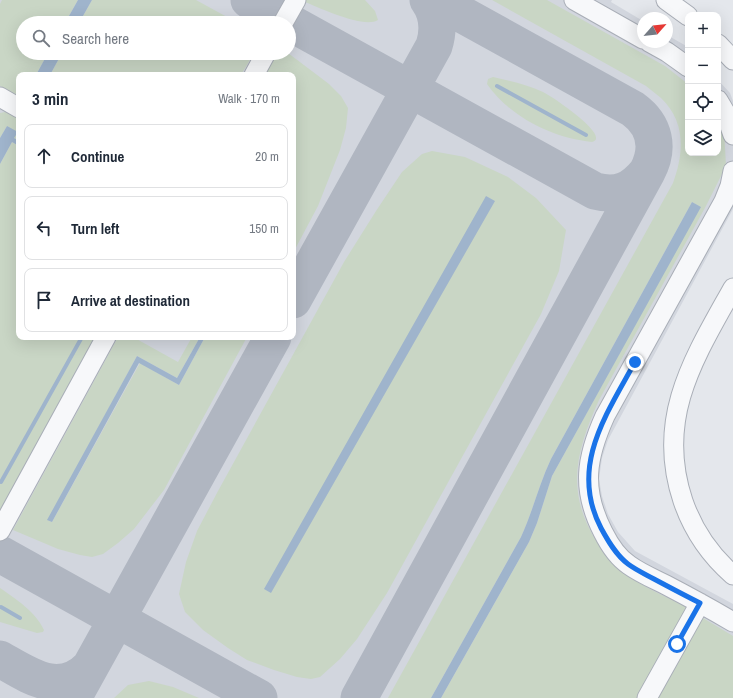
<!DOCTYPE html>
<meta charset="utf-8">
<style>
:root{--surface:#fff;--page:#f2f2f3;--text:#1f2937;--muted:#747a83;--line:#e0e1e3}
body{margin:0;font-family:"Archivo Narrow",sans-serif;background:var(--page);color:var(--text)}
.controls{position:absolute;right:12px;top:12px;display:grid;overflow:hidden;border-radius:8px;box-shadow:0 4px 16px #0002}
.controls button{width:36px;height:36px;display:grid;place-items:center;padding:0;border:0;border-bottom:1px solid var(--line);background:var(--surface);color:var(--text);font:20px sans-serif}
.compass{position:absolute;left:637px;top:12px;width:36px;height:36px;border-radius:50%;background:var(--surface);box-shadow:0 4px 16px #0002;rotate:63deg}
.stop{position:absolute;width:12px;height:12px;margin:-9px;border:3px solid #1a73e8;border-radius:50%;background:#fff}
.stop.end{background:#1a73e8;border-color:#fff;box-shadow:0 1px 4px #0008}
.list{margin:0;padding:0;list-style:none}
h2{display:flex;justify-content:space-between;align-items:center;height:52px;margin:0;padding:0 16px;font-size:17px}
h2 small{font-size:13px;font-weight:400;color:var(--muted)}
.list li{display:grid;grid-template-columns:26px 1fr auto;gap:12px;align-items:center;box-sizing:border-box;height:64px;margin:0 8px 8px;padding:0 8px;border:1px solid var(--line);border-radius:8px}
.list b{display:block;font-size:15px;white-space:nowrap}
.list em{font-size:13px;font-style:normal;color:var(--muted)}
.icon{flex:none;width:22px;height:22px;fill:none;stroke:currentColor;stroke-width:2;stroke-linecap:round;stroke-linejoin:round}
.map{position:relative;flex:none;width:733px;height:698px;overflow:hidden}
.search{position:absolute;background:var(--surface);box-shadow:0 4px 16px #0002;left:16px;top:16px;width:280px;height:44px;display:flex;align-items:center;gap:10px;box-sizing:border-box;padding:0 14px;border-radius:22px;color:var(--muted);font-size:15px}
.panel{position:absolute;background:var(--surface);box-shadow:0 4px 16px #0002;left:16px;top:72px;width:280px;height:268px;border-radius:8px}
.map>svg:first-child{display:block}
.built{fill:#d2d6de;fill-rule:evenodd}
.green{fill:#c9d6c5}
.water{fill:#9fb4cc}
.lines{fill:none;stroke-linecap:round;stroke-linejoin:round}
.stream{stroke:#9fb4cc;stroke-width:4}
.taxiway{stroke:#b0b6c1;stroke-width:37}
.minor-casing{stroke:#a9aeb7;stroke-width:21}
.minor{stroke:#f7f8fa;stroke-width:19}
.route{stroke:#1a73e8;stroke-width:5}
</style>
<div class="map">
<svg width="733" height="698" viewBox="0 0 733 698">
<rect width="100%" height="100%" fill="#e4e7ec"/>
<!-- built -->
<path class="built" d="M 0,0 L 612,0 L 611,2 L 643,21 L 643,42 L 667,42 L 667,35 L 688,47 L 688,153 L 718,153 L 718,80 L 730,93 L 733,101 L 733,209 L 608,440 L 602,458 L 599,479 L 602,496 L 608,514 L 618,532 L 635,551 L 733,604 L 733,698 L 0,698 ZM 23,23 L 289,23 L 289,53 L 23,53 ZM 19,75 L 293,75 L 293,337 L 19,337 Z"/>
<!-- green -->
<path class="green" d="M 2,0 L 78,0 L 65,23 L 23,23 L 23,53 L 48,53 L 36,75 L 19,75 L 19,96 L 0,86 L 0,4 Z
M 92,0 L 196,0 L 238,23 L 79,23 Z
M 306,0 L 365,0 L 375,11 L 378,20 C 364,29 320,8 305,2 Z
M 492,0 L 547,0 L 665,66 L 688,84 L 688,153 L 718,153 L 718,119 L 724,128 L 726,166 L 706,206 L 599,400 C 576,451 565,492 597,542 C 604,554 611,564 622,572 C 643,587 667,597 690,609 L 642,698 L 441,698 L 529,542 L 537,523 L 552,476 L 700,207 L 692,202 L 551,459 C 539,484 533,511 521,537 L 431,698 L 388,698 L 673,183 C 684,153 686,122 661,98 C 656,94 651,90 646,86 Z
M 62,53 L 254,53 L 241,75 L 50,75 Z
M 276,53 L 288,53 L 329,84 L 341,96 L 348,108 L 346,128 L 340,150 L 318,206 L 293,253 L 293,75 L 264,75 Z
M 493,77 C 510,81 528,85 543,92 C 553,97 597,127 596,138 C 596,141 594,141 592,142 C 552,138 510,117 487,84 L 488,79 Z
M 5,112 L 13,114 L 19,117 L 19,141 L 14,138 L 7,126 L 0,138 L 0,113 Z
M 12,142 L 19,146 L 19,337 L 97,337 L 0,512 L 0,164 Z
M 432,151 L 465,157 L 508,177 L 536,198 L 566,230 L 559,271 L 541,314 L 387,593 L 357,639 L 340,659 L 320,677 L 311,679 L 297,677 L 274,670 L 247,660 L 228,648 L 203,630 L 185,612 L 179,594 L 186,562 L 197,531 L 218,491 L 344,262 L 376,211 L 402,172 L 422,154 Z
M 118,337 L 133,337 L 178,362 L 192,337 L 200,337 L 177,378 L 137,356 L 48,520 L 52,522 L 140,363 L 179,385 L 205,337 L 247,337 L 164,490 L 134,529 L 118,543 L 103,554 L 92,557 L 80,555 L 58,549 L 13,530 Z
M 0,588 C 16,599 36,612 44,630 L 43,632 L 37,633 L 0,622 Z
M 698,615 L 733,636 L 733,698 L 654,698 Z
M 149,681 L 173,687 L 199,698 L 114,698 L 128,685 Z"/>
<!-- water -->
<path class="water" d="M 78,0 L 92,0 L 79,23 L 65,23 Z
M 48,53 L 62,53 L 50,75 L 36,75 Z
M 7,126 L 18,132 L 14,138 L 19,141 L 19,146 L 12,142 L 0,164 L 0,138 Z
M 486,196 L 495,201 L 271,593 L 264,589 Z
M 692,202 L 701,207 L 552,476 L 537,523 L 529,542 L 441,698 L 431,698 L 521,537 C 533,511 539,484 551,459 Z
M 200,337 L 205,337 L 179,385 L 139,363 L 52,522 L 47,520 L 137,356 L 177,378 Z"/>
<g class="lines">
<!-- stream -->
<path class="stream" d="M 497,86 L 586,135
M 1,482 L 82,337
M 1,607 L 20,618"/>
<!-- taxiway -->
<path class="taxiway" d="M 249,0 L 595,191 C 618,197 632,190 647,172
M 293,300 L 434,46 C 439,30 438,14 428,0
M 0,554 L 259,698
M 0,659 C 30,676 60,698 90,667
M 73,698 L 273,337
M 359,698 L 647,172 C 660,148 655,125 633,109 L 436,0"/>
<!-- minor casing -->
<g class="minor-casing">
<path id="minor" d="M 574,0 L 643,39
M 666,0 L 688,16
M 283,23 L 296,0
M 649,42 L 667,52 L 688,67
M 718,44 L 733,60
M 254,75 L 266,53
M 0,97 L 19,108
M 718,100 L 725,112 L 733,135
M 733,171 L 730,186 L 724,201 L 605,416 C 586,458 581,489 603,532 C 609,544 617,557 629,565 C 640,573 654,579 666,585 C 689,597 711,609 733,622
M 733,288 C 694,358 655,418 683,501 C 693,530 710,555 733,575
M 0,531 L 106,337
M 647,698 L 700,603"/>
</g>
<!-- minor -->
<use href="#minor" class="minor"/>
</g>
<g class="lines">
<!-- route -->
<path class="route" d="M 635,362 C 606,415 569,467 601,528 C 608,541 616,555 628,564 C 636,570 645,574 654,579 C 669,587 684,595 700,603 L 677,644"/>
</g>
</svg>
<div class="controls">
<button>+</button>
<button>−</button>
<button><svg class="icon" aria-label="locate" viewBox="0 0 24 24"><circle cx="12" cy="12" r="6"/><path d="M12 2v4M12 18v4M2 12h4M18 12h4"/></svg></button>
<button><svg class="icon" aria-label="layers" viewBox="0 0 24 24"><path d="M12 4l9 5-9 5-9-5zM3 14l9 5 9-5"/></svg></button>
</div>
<svg class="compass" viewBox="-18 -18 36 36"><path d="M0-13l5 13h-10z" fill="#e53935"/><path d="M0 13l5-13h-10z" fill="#747a83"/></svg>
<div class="stop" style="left:677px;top:644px"></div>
<div class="stop end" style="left:635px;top:362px"></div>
<div class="search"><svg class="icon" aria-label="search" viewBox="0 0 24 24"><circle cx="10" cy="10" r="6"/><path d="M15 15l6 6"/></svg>Search here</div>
<section class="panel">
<h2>3 min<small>Walk · 170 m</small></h2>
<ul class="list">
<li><svg class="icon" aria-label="ahead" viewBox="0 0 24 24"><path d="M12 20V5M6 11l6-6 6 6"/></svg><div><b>Continue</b></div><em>20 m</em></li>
<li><svg class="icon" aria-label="left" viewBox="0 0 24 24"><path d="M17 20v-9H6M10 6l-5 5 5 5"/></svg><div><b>Turn left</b></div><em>150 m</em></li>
<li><svg class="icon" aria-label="arrive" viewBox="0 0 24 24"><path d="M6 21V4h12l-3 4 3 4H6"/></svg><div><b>Arrive at destination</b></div></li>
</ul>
</section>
</div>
